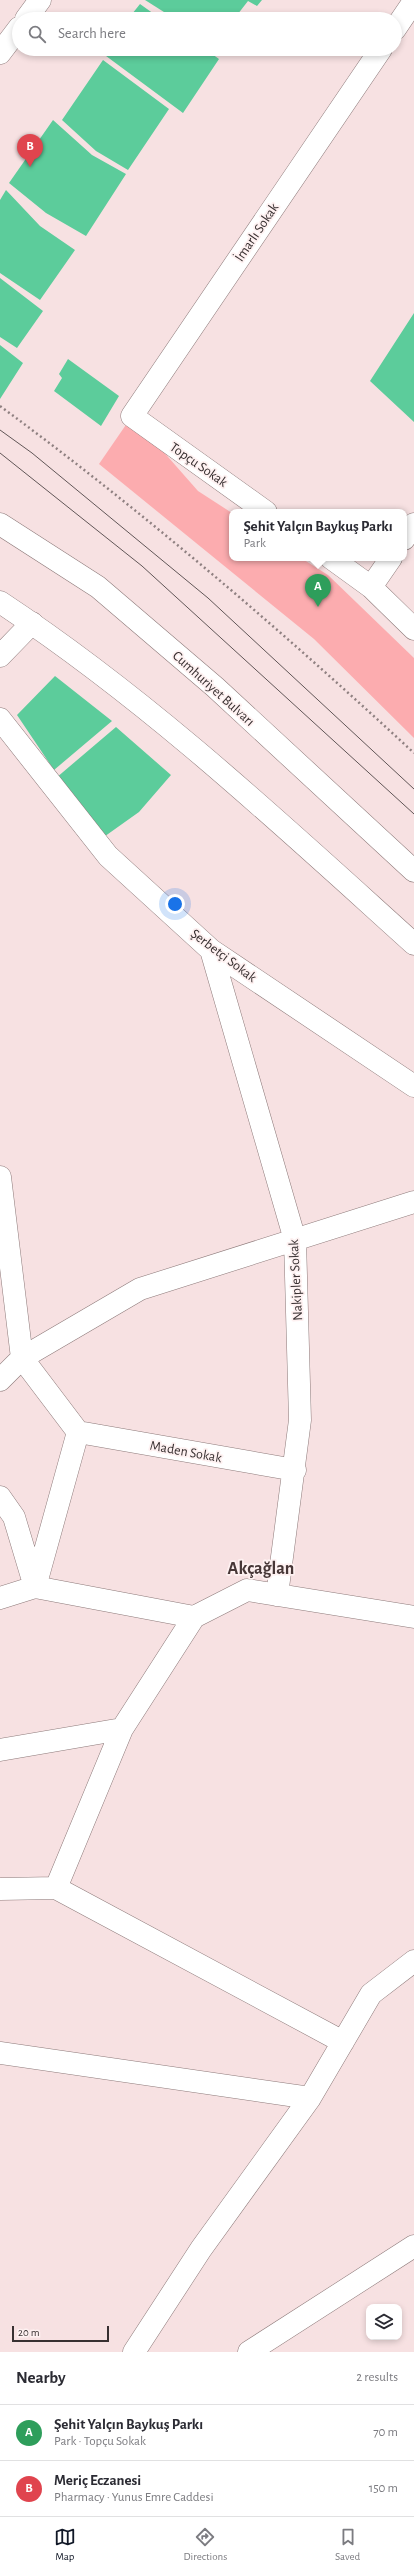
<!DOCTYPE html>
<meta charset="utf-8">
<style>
:root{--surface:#fff;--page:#f2f2f3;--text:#2b2b33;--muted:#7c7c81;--line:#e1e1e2;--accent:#111827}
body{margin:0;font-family:"Alegreya Sans",sans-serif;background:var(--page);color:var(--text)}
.controls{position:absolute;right:12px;bottom:12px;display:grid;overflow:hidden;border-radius:8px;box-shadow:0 2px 6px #0003}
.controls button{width:36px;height:36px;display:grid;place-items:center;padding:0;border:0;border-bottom:1px solid var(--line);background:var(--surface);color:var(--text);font:20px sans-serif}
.scale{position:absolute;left:12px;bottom:10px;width:97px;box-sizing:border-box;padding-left:4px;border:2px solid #383031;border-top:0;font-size:11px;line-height:14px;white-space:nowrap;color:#383031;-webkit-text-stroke:3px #fef1f1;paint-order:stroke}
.you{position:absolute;left:175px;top:904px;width:14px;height:14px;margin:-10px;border:3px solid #fff;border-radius:50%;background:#1a73e8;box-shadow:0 0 0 6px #1a73e833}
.badge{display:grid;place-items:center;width:26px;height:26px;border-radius:50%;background:var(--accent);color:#fff;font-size:13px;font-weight:700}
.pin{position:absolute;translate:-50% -33px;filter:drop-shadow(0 1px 2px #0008)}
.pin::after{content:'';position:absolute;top:21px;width:14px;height:12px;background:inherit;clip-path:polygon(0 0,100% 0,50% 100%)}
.popup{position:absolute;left:229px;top:509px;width:178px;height:52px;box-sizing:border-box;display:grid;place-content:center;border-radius:8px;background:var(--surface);filter:drop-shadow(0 1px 3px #0005);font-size:13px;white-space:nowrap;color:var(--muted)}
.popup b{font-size:15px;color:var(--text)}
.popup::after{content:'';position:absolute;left:50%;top:100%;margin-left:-8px;border:8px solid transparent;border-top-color:var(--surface)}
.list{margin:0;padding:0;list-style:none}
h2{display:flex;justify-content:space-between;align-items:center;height:52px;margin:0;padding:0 16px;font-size:17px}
h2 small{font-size:13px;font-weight:400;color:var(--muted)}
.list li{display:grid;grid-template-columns:26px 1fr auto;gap:12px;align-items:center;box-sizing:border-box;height:56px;padding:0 16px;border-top:1px solid var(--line)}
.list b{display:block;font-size:15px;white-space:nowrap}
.list p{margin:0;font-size:13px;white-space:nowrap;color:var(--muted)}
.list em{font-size:13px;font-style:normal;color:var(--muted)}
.icon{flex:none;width:22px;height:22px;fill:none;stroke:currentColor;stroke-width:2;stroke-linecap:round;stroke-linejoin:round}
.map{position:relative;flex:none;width:414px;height:2352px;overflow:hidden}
.search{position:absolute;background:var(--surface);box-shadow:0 2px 6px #0003;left:12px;right:12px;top:12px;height:44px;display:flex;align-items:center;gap:10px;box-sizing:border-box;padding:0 14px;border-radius:22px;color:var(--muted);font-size:15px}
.sheet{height:164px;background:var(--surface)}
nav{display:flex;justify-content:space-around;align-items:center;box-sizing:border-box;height:56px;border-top:1px solid var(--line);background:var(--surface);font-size:11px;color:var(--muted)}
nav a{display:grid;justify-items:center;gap:2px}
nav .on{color:var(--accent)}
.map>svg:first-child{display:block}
.green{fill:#fcacaf}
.building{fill:#5ccc9b}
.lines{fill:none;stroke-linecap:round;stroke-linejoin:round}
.street-casing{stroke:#8d7a7a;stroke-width:23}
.secondary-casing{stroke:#8d7a7a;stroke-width:23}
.primary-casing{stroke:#8d7a7a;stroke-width:23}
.path{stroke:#8f8081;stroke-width:2.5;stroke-dasharray:2 3;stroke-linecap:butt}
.street{stroke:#fff;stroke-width:22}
.secondary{stroke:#fff;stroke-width:22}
.primary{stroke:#fff;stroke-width:22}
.tram{stroke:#615657;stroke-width:1}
.labels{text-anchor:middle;stroke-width:3.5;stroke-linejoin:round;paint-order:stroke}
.street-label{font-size:14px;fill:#383031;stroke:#fef1f1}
.district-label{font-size:18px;font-weight:bold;fill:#473737;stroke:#fef1f1}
</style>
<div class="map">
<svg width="414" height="2352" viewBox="0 0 414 2352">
<rect width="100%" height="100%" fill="#f7e1e2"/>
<!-- green -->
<path class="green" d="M 132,416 L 198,491 L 232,513 L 232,558 L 301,558 L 328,575 L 414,658 L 414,738 L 314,639 L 99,464 Z"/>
<!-- building -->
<path class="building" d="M 145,0 L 262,0 L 257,6 L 248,1 L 234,19 L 175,19 Z
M 140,4 L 161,19 L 128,19 Z
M 105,49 L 205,49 L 219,59 L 183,113 L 102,53 Z
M 103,60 L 169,109 L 128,170 L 96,151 L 62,120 Z
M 53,120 L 92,155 L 126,174 L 86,236 L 46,213 L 9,183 Z
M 6,190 L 40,226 L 75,250 L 40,300 L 0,273 L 0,200 Z
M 0,278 L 43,311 L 17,348 L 0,337 Z
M 414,313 L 414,422 L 370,381 Z
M 0,345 L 23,363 L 0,399 Z
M 68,359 L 119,396 L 101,426 L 54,391 L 62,378 L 59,374 Z
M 55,676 L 112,721 L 54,770 L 17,715 Z
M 116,727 L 171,775 L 139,812 L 101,839 L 56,778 Z"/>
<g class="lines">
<!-- street casing -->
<g class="street-casing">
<path id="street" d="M 395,29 L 414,1
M 266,512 L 132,416 L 381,49
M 404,539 L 414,524
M 331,558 L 371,587 L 414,629
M 371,587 L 391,558
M 0,656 L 32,623
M 0,719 L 108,856 L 211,950 L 414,1086
M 211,950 L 295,1240 L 300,1420 L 277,1595
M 0,1177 L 22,1358
M 22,1358 L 78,1432
M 0,1380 L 22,1358 L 140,1289 L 414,1202
M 78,1432 L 35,1587 L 194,1617
M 78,1432 L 295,1470
M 0,1497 L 14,1517 L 35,1587 L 0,1598
M 0,1750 L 122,1729
M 0,1889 L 56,1888
M 343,2042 L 56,1888 L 122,1729 L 194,1617 L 247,1590 L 414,1617
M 0,2053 L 310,2098
M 134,2352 L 201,2249 L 310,2098 L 371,1994 L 414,1961
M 249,2352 L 414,2246"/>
</g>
<!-- secondary casing -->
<g class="secondary-casing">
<path id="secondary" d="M 26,19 L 40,0
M 0,53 L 19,28"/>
</g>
<!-- primary casing -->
<g class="primary-casing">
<path id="primary" d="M 0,524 L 98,587 L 215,687 L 414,871
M 0,602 C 150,701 281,824 414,944"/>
</g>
<!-- path -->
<path class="path" d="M 0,406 C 145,513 282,631 414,753"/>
<!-- street -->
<use href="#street" class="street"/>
<!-- secondary -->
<use href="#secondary" class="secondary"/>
<!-- primary -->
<use href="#primary" class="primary"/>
<!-- tram -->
<path class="tram" d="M 0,430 L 32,453 L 208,598 L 414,789
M 0,453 L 142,566 L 414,814"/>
</g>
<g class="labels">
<!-- street labels -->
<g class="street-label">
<text transform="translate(256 232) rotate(-56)" y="5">İmarlı Sokak</text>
<text transform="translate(199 464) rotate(35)" y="5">Topçu Sokak</text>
<text transform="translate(214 688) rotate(42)" y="5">Cumhuriyet Bulvarı</text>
<text transform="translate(224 955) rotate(37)" y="5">Şerbetçi Sokak</text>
<text transform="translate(295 1280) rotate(-93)" y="5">Nakipler Sokak</text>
<text transform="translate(186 1451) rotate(10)" y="5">Maden Sokak</text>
</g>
<!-- district labels -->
<g class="district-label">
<text x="261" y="1574">Akçağlan</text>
</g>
</g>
</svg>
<div class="controls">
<button><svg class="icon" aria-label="layers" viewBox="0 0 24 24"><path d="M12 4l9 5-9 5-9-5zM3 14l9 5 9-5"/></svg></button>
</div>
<div class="scale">20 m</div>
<div class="you"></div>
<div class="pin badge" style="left:318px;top:607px;background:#2e9e5b">A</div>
<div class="popup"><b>Şehit Yalçın Baykuş Parkı</b>Park</div>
<div class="pin badge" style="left:30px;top:167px;background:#e0444e">B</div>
<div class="search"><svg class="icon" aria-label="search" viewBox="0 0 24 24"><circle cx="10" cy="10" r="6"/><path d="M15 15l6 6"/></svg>Search here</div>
</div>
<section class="sheet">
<h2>Nearby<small>2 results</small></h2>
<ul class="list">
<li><span class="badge" style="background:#2e9e5b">A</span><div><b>Şehit Yalçın Baykuş Parkı</b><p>Park · Topçu Sokak</p></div><em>70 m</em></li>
<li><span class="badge" style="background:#e0444e">B</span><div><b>Meriç Eczanesi</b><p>Pharmacy · Yunus Emre Caddesi</p></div><em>150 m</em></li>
</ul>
</section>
<nav>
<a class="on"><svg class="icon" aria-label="map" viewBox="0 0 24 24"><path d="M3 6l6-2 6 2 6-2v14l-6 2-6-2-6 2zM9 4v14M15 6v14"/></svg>Map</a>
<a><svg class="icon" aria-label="directions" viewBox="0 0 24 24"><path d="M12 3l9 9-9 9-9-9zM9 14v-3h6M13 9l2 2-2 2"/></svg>Directions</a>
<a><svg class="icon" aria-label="saved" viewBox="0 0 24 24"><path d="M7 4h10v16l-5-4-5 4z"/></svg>Saved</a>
</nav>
